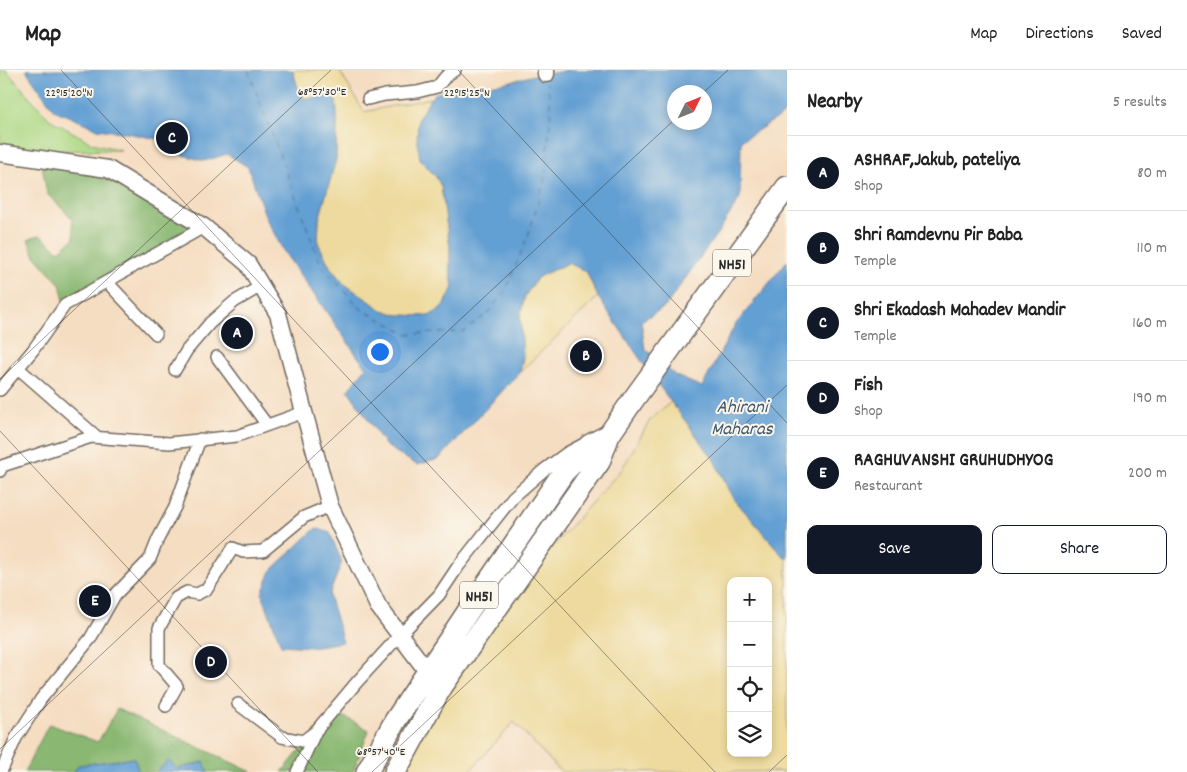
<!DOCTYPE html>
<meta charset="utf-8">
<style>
:root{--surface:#fff;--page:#f2f2f2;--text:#222;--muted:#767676;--line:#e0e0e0;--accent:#111827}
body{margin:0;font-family:Dekko,sans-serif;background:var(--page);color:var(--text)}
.controls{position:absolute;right:15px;bottom:15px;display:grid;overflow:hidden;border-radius:10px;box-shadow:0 2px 8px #0003}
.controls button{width:45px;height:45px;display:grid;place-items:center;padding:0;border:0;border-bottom:1px solid var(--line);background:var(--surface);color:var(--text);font:25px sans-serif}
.compass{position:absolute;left:667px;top:15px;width:45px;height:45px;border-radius:50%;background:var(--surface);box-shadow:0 2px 8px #0003;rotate:47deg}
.you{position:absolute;left:379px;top:281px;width:18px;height:18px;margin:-12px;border:4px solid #fff;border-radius:50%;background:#1a73e8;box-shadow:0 0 0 8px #1a73e833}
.badge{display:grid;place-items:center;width:32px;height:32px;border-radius:50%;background:var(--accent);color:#fff;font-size:16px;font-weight:700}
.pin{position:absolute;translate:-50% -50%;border:2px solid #fff;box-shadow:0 1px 5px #0006}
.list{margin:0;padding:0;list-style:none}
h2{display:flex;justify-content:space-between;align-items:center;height:65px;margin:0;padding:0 20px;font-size:21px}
h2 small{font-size:16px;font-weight:400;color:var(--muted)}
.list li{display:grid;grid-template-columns:32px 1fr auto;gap:15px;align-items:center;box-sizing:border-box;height:75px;padding:0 20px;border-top:1px solid var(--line)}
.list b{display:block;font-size:19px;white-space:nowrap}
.list p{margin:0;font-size:16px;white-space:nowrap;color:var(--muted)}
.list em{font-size:16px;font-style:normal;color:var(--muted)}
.actions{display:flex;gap:10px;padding:15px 20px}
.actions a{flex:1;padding:11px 0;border:1px solid var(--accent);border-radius:10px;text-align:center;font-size:18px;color:var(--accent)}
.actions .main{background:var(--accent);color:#fff}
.icon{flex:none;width:28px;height:28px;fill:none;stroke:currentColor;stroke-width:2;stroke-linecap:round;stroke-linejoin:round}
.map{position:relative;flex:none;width:787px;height:702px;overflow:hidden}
header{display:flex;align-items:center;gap:30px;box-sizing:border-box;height:70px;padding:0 25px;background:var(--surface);border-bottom:1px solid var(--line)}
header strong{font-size:24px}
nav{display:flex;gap:28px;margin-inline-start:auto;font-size:18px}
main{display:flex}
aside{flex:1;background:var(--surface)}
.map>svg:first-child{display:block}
.green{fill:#add884;stroke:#6c8258}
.forest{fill:#8ab872;stroke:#5a724e}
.sand{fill:#eeda9e;stroke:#8c8264;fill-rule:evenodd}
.water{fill:#629fd3;stroke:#46657f;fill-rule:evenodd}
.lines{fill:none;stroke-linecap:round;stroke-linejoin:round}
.ferry{stroke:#41596e;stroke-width:1;stroke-dasharray:6 5;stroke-linecap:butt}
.street-casing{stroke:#726960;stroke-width:14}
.secondary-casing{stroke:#726960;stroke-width:19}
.highway-casing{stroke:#726960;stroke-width:24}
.street{stroke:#fff;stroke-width:11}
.secondary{stroke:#fff;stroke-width:16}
.highway{stroke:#fff;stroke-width:21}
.ticks{fill:none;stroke:#2b2b2b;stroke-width:1;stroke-opacity:0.45}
.labels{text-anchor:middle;stroke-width:4;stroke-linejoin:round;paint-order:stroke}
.shield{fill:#fbf7ec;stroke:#696865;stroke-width:1}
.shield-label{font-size:16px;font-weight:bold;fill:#2b2b2b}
.water-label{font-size:19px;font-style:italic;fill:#41596e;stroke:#fbf7ec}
.ticks-label{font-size:12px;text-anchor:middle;fill:#2b2b2b;stroke:#fbf7ec;stroke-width:4;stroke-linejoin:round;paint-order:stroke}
</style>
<header>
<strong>Map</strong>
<nav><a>Map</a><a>Directions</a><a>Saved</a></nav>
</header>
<main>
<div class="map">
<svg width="787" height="702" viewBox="0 0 787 702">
<rect width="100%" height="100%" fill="#fbf7ec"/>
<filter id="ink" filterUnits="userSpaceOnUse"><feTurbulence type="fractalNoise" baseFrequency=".02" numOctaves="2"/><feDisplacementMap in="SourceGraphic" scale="10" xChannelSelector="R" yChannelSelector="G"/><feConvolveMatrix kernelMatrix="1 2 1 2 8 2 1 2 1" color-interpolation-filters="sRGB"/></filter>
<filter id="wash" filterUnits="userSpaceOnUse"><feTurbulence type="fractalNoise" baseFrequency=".0096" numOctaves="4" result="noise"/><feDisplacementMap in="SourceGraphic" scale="20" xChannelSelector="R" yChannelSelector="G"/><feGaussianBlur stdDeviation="1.12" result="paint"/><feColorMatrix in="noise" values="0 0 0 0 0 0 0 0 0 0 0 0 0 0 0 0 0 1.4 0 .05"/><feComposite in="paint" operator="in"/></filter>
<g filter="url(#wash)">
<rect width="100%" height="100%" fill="#f5ddc1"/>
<!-- green -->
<path class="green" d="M 0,0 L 6,0 L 49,49 L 92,73 L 121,80 L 0,81 Z"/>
<!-- forest -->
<path class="forest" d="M 41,89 L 108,99 L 204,157 L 65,235 L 60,214 L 35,186 L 28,170 L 40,165 L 59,181 L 74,168 L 72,148 L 47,124 Z
M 117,639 L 252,702 L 208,702 L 203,692 L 177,699 L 169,691 L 156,702 L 139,702 L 134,688 L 79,695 L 74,702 L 24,702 L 49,654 L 98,672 Z
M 337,643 L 369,660 L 353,702 L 282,702 L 315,662 Z"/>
<!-- sand -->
<path class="sand" d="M 293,0 L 339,0 L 364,42 L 431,28 L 418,49 L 430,100 L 436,107 L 441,116 L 450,178 L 450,198 L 453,217 L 448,228 L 441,239 L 429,246 L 398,245 L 382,240 L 343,213 L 330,197 L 318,173 L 319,149 L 336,89 L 337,55 L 336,31 L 322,26 L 310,29 L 303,28 L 299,21 Z
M 568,193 L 586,201 L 598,227 L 520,302 L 523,288 L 520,246 L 525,226 L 538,207 Z
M 671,332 L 713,388 L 734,429 L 787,490 L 787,702 L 561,702 L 514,652 L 469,702 L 395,702 L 517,516 L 622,399 L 650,350 ZM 731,511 L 768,511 L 768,683 L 731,683 Z"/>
<!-- water -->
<path class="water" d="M 26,0 L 292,0 L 299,21 L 303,28 C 313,29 322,26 332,27 L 336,31 L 337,40 L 337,55 L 336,89 L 319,150 L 318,173 L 330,197 L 343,213 L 382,240 L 398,245 L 429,246 L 441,239 L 448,228 L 453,217 L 450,198 L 450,178 L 441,116 L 436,107 L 420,89 L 417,71 L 418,49 L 427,34 L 434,24 L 448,20 L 503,13 L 538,4 L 554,3 L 568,0 L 787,0 L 787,42 L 741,71 L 740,128 L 719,161 L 665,237 L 641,251 L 645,279 L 676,306 L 702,317 L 735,255 L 787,191 L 787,489 L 783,486 L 734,429 L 713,388 L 651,305 L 598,227 L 586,201 L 568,193 L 538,207 L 525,226 L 520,246 L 523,285 L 520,302 L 439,389 L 417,395 L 386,376 L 348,320 L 366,298 L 284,182 L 266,148 L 248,97 L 227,84 L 204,91 L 176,83 L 186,59 L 172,52 L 157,69 L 127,63 L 98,59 L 54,40 ZM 674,22 L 704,22 L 704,52 L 674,52 Z
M 316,458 L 330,463 L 342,492 L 329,525 L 343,572 L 311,577 L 281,575 L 262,524 L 271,501 Z
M 134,688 L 139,702 L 74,702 L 78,695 Z
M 169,690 L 177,699 L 204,692 L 208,702 L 156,702 Z"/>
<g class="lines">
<!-- ferry -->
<path class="ferry" d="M 248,0 L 321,195 L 361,239 L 408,264 L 463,262 L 488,243 L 506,220 L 529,163 L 545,108 L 551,39 L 547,12"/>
</g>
</g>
<g filter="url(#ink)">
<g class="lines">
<!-- street casing -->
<g class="street-casing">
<path id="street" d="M 368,29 L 385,25 L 417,22 L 437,17 L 446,6 L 455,0
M 107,212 L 156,264
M 217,287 L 267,355
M 18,298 L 97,367
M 175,300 L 187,280 L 210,253 L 234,232 L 261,216
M 0,320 L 33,280 L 65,235 L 204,157
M 0,401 L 2,396 L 91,367 L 169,373 L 237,366 L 304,342
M 238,634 L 282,667 L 303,671 L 315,662 L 357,612 L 400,565 L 439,525 L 457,498 L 513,427 L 544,400 L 567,383 L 582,375
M 166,636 L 177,616 L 159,595 L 159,558 L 176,528 L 187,522 L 197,524 L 207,519 L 233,478 L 243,482 L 263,481 L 304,447 L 330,436
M 1,702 L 16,668 L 41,629 L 90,569 L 115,525 L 150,489 L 158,469 L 175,437 L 200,369
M 297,702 L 315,663"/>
</g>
<!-- secondary casing -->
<g class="secondary-casing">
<path id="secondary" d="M 546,0 L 546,4
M 0,83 L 108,99 L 204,157 L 248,194 L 278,244 L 304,342 L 330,436 L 378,536 L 433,609"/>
</g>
<!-- highway casing -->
<g class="highway-casing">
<path id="highway" d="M 367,702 L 395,651 L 467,543 L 563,403 L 590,375 L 609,365
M 395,702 L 440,619 L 599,392 L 609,365 L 633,330 L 787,117"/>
</g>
<!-- street -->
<use href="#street" class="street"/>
<!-- secondary -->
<use href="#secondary" class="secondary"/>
<!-- highway -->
<use href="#highway" class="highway"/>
</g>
</g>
<!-- ticks -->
<path class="ticks" d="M 61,0 L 715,702M 458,0 L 787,353M 704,22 L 728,0M 0,309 L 331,0M 0,361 L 318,702M 0,679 L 674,50M 372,702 L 787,315M 769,702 L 787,685"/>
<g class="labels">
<!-- shield labels -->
<g class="shield">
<rect x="713" y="179.5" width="38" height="27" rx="4"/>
<rect x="460" y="511.5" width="38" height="27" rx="4"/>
</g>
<g class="shield-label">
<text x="732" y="199">NH51</text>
<text x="479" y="531">NH51</text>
</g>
<!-- water labels -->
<g class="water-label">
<text x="742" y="342">Ahirani<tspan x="742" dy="22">Maharas</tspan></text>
</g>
</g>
<g class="ticks-label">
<text x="322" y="25">68°57'30"E</text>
<text x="69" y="26">22°15'20"N</text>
<text x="467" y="26">22°15'25"N</text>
<text x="381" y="685">68°57'40"E</text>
</g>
</svg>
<div class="controls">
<button>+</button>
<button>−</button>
<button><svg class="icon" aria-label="locate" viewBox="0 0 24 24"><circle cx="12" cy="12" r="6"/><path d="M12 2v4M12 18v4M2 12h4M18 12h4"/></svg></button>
<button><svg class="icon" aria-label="layers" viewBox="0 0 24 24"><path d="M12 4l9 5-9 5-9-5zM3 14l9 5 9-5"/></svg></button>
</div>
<svg class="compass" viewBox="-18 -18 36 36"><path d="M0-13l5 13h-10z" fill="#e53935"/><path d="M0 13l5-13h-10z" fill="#767676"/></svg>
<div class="you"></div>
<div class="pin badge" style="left:237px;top:263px">A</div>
<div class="pin badge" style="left:586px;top:286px">B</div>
<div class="pin badge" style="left:172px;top:68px">C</div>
<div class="pin badge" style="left:211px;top:592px">D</div>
<div class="pin badge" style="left:95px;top:531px">E</div>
</div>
<aside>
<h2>Nearby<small>5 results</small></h2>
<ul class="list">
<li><span class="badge">A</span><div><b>ASHRAF,Jakub, pateliya</b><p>Shop</p></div><em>80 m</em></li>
<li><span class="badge">B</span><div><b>Shri Ramdevnu Pir Baba</b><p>Temple</p></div><em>110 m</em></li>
<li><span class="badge">C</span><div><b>Shri Ekadash Mahadev Mandir</b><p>Temple</p></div><em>160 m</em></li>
<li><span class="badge">D</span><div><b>Fish</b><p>Shop</p></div><em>190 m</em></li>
<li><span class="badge">E</span><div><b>RAGHUVANSHI GRUHUDHYOG</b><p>Restaurant</p></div><em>200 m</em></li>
</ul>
<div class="actions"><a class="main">Save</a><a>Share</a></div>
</aside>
</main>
